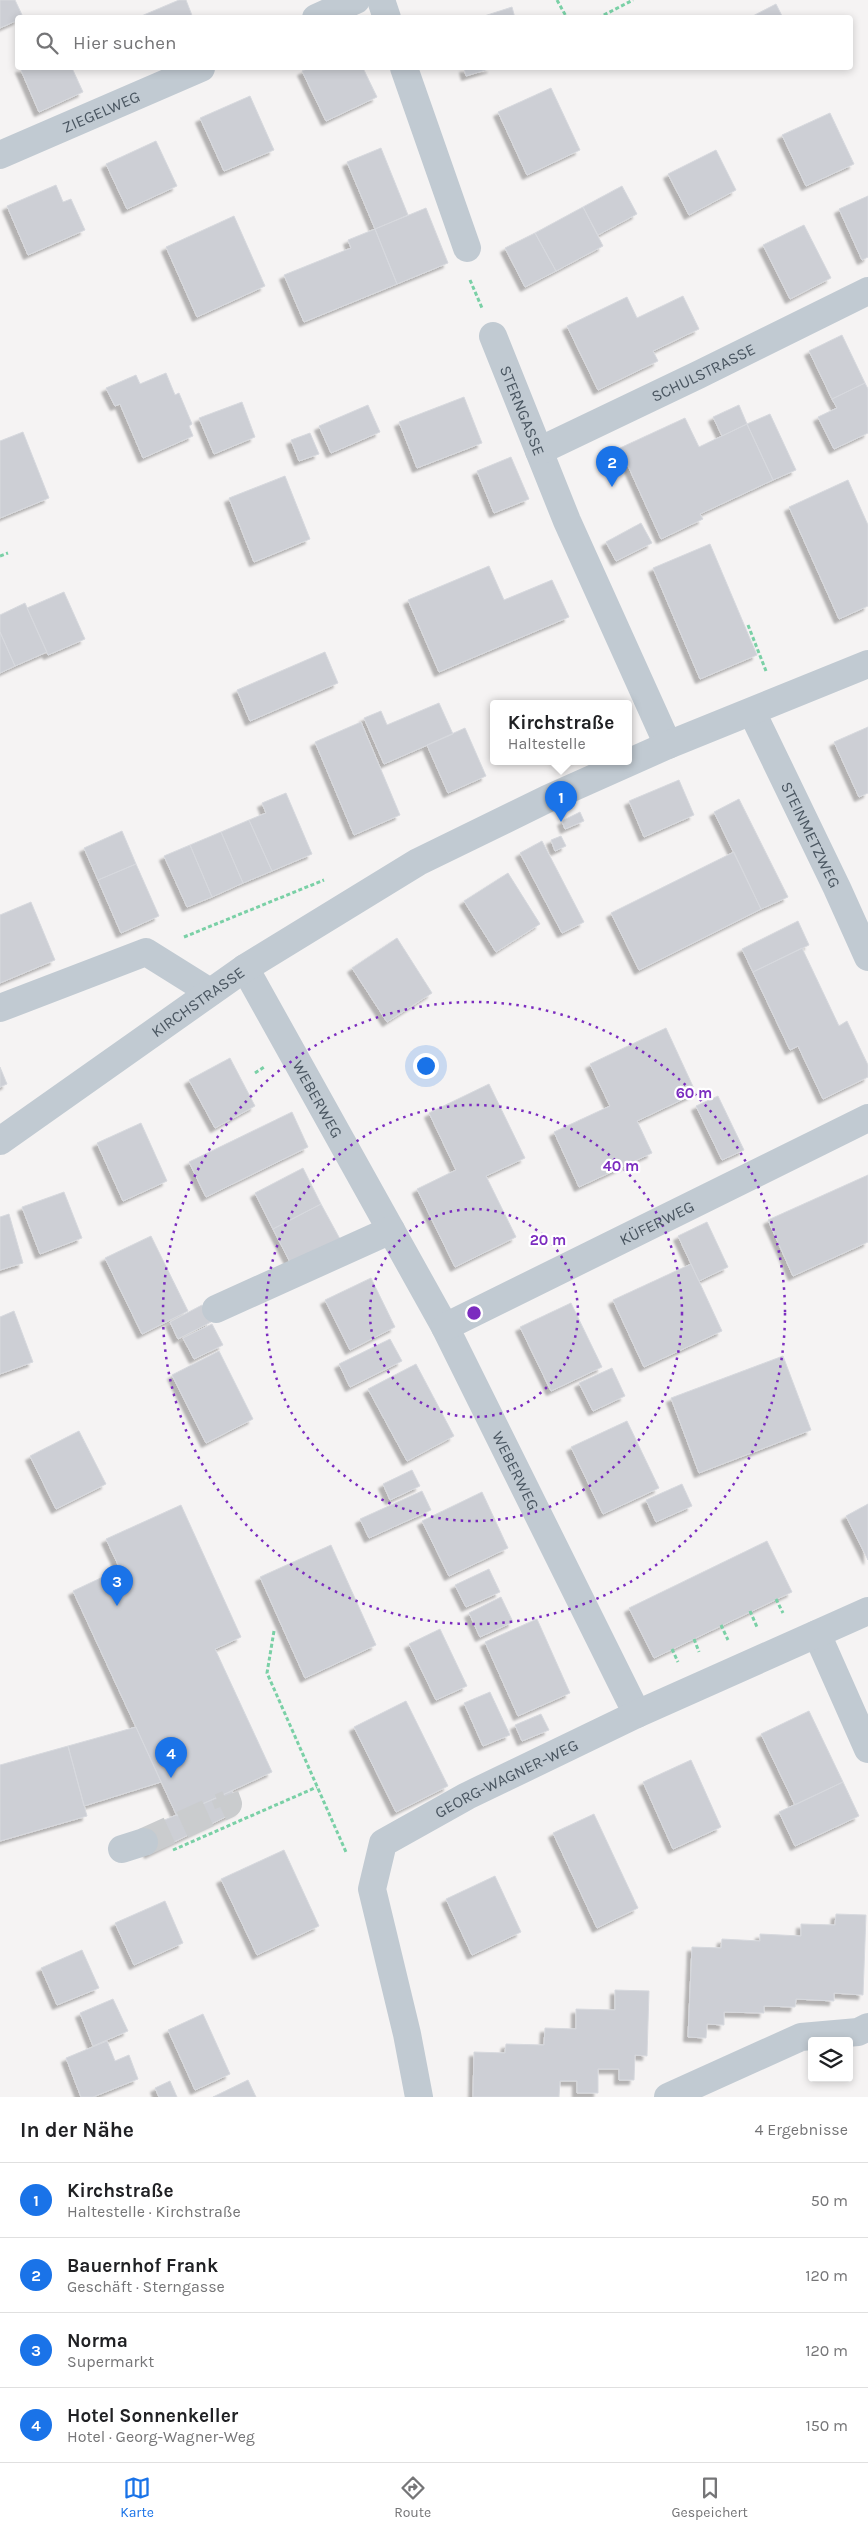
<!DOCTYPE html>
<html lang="de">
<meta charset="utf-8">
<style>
:root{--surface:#fff;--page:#f2f2f2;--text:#202124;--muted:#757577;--line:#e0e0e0;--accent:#1a73e8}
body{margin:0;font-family:Karla,sans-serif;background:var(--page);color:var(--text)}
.controls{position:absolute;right:15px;bottom:15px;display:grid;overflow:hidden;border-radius:5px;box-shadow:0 2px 8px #0003}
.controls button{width:45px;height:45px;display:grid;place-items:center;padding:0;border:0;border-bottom:1px solid var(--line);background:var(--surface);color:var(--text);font:25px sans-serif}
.you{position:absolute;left:425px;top:1065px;width:18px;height:18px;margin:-12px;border:4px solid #fff;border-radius:50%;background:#1a73e8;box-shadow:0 0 0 8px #1a73e833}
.badge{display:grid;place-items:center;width:32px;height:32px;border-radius:50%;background:var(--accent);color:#fff;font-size:16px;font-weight:700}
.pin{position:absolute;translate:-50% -41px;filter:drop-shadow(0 1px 2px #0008)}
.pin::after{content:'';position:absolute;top:26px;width:18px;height:15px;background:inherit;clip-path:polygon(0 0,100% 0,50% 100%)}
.popup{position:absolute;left:490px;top:700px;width:142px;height:65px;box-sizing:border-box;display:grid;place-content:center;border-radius:5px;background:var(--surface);filter:drop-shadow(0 1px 4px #0005);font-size:16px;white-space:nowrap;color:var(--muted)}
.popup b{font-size:19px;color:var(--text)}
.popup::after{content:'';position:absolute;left:50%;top:100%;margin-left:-10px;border:10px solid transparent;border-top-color:var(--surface)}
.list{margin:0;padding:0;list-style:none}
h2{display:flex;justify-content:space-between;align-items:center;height:65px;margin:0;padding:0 20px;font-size:21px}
h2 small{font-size:16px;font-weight:400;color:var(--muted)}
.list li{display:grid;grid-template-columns:32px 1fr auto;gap:15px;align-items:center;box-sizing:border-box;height:75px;padding:0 20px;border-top:1px solid var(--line)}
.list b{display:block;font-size:19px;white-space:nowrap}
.list p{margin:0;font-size:16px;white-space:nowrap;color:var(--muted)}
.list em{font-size:16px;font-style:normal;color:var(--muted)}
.icon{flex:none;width:28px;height:28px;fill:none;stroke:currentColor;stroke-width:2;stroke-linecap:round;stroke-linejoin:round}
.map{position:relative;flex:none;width:868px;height:2097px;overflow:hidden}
.search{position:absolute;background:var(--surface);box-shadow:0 2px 8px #0003;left:15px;right:15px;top:15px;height:55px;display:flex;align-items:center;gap:12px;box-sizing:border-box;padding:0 18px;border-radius:5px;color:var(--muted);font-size:19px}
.sheet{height:365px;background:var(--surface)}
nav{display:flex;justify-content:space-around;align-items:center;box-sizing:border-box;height:70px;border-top:1px solid var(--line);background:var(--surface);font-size:14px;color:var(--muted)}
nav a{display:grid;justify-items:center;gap:2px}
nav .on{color:var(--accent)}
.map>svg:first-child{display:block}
.building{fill:#cdcfd5;stroke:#d7d9de;filter:url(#shadow)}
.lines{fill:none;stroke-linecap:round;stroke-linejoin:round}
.minor-tunnel{stroke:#caccce;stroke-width:28;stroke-dasharray:28 14;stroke-linecap:butt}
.path{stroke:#7ad0a6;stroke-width:3;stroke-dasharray:4 2.5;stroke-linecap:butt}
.minor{stroke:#c1cad2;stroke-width:28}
.ring{fill:none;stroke:#7b2cbf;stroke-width:2.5;stroke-dasharray:2.5 5}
.labels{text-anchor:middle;stroke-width:4.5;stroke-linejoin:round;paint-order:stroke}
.street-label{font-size:16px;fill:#4a5661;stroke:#fff}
.centre{fill:#7b2cbf;stroke:#fff;stroke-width:2.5}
.ring-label{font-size:15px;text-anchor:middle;font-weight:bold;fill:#7b2cbf;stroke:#fff;stroke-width:4.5;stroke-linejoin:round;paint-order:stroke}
</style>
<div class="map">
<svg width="868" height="2097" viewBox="0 0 868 2097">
<defs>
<filter id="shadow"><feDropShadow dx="-4.5" dy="4.5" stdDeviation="1" flood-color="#0004"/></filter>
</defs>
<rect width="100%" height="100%" fill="#f5f3f3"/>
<!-- building -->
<path class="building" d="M 0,0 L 15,0 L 23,17 L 18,18 L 18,20 L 0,28 Z
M 179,0 L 186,0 L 193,18 L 139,17 Z
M 776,4 L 783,18 L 749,18 Z
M 512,7 L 515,18 L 478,18 Z
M 20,68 L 72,68 L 83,92 L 39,112 Z
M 309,68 L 363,68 L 377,97 L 326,121 L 302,71 Z
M 464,68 L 492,68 L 466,76 Z
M 551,88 L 580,150 L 527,175 L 498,112 Z
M 250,96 L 274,150 L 224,171 L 200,118 Z
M 830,113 L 854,164 L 806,186 L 782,135 Z
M 156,141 L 177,186 L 127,209 L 106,164 Z
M 381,148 L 408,215 L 375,229 L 347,162 Z
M 716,150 L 736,190 L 689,215 L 668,174 Z
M 56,185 L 63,202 L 71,199 L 85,230 L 28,255 L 7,206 Z
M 622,186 L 637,214 L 598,235 L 583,207 Z
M 868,196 L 868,257 L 862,260 L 839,209 Z
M 583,207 L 603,246 L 556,271 L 535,233 Z
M 426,208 L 448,263 L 397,284 L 375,229 Z
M 234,216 L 265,286 L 197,317 L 166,247 Z
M 804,225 L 831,278 L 790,299 L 763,245 Z
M 375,229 L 397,284 L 304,322 L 284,275 L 351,248 L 348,240 Z
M 535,233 L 556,271 L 525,287 L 505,248 Z
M 683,296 L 699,329 L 653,351 L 658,361 L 598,390 L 567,326 L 627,297 L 637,318 Z
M 842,335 L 865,383 L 832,399 L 809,351 Z
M 166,373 L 175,395 L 179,393 L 192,424 L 189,426 L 193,436 L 143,458 L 120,404 L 115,406 L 106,388 L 136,375 L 140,384 Z
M 865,383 L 868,389 L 868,433 L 834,449 L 818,417 L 837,408 L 832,399 Z
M 464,397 L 482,443 L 417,468 L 399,422 Z
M 242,402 L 255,437 L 214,454 L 199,418 Z
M 368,405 L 380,432 L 331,453 L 319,426 Z
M 739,405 L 747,424 L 722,436 L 713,417 Z
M 770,414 L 796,470 L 773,480 L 747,424 Z
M 685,418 L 699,447 L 747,424 L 773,480 L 700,514 L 703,519 L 661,539 L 620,448 Z
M 23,432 L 49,498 L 0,518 L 0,441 Z
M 310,433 L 319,454 L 299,461 L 291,440 Z
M 511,457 L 529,499 L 494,513 L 477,471 Z
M 285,476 L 310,539 L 254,562 L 229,498 Z
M 848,480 L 868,525 L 868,606 L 839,619 L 789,507 Z
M 641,523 L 652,543 L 616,561 L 606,542 Z
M 710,544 L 757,655 L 700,679 L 653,568 Z
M 489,566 L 504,600 L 552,580 L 569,617 L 439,672 L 408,600 Z
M 64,592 L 85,639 L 48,655 L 27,608 Z
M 25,603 L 47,652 L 15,666 L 0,632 L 0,615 Z
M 0,632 L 15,666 L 0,673 Z
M 325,652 L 338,683 L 250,721 L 237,690 Z
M 439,703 L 453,734 L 384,764 L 364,718 L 381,711 L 387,725 Z
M 361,722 L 400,815 L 354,835 L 315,742 Z
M 868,727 L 868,793 L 859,797 L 834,742 Z
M 465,728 L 486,776 L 448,793 L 427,745 Z
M 679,780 L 694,815 L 644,837 L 629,801 Z
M 286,793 L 312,854 L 272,871 L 249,820 L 266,813 L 262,803 Z
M 739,799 L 788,897 L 761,909 L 714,812 Z
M 580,812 L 584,821 L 565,829 L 562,821 Z
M 249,820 L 272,871 L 243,883 L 221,832 Z
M 122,831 L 136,864 L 98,880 L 84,848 Z
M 221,832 L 243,883 L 212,897 L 190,845 Z
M 561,836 L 566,846 L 555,851 L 551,840 Z
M 542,841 L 584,922 L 562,933 L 520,853 Z
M 190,845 L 212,897 L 187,907 L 164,856 Z
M 734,852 L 761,909 L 639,970 L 611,913 Z
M 136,864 L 159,916 L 121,933 L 98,880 Z
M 508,873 L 540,924 L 496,952 L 464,901 Z
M 31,902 L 55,960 L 0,983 L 0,915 Z
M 798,921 L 809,945 L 753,972 L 742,949 Z
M 397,938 L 432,993 L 387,1022 L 352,968 Z
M 802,948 L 839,1026 L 847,1021 L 868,1065 L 868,1077 L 823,1099 L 798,1046 L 790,1050 L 753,972 Z
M 666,1028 L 696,1093 L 637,1121 L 652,1153 L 579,1187 L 554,1132 L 610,1106 L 590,1064 Z
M 230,1058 L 255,1106 L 215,1128 L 189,1080 Z
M 0,1067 L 7,1084 L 0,1087 Z
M 489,1084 L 525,1158 L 486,1176 L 516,1237 L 455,1267 L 417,1189 L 456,1170 L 429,1113 Z
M 718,1096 L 744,1150 L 722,1160 L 696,1106 Z
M 292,1112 L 308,1147 L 206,1197 L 189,1162 Z
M 141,1123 L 167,1181 L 123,1201 L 97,1143 Z
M 303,1168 L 321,1204 L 273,1229 L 255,1193 Z
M 868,1175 L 868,1242 L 793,1276 L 768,1220 Z
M 64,1192 L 82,1238 L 40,1254 L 22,1207 Z
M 321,1204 L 340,1239 L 291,1264 L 273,1229 Z
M 9,1214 L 23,1263 L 0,1270 L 0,1217 Z
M 707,1222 L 728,1267 L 699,1281 L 678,1236 Z
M 151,1236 L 188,1311 L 142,1334 L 105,1258 Z
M 691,1264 L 722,1331 L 644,1367 L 613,1300 Z
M 371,1278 L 395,1327 L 350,1350 L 325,1300 Z
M 571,1303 L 602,1367 L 551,1391 L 520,1327 Z
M 202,1305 L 211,1322 L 178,1339 L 170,1322 Z
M 14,1311 L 33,1362 L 0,1374 L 0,1317 Z
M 212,1324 L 223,1345 L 194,1359 L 183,1338 Z
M 390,1339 L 402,1361 L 350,1387 L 339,1364 Z
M 219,1351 L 253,1419 L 206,1443 L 172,1375 Z
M 783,1356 L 811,1430 L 699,1473 L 671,1398 Z
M 416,1364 L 454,1436 L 407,1461 L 368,1389 Z
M 612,1368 L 625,1396 L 593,1411 L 579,1383 Z
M 627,1421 L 659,1488 L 603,1514 L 571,1447 Z
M 79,1431 L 106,1484 L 56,1509 L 30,1456 Z
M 412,1470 L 420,1486 L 390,1500 L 383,1484 Z
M 682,1484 L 692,1506 L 656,1522 L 646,1500 Z
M 422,1491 L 431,1510 L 369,1538 L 360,1519 Z
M 482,1492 L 508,1548 L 449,1576 L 422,1521 Z
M 868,1504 L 868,1560 L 846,1516 Z
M 181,1505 L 241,1637 L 215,1649 L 272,1772 L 177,1816 L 73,1591 L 120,1569 L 106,1539 Z
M 767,1541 L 792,1592 L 654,1658 L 629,1608 Z
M 331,1545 L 376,1645 L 305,1678 L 260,1577 Z
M 489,1569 L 500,1592 L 466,1607 L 455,1585 Z
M 501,1597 L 513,1622 L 480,1637 L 469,1613 Z
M 537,1619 L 570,1693 L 518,1716 L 485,1642 Z
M 440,1629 L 467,1686 L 436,1700 L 409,1644 Z
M 490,1692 L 510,1735 L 483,1746 L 464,1703 Z
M 406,1701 L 448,1786 L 396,1812 L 354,1727 Z
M 809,1711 L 843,1782 L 795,1805 L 761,1734 Z
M 541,1714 L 549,1730 L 522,1741 L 515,1725 Z
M 136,1727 L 161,1782 L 84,1806 L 68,1746 Z
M 68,1746 L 87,1816 L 0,1841 L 0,1765 Z
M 691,1760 L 721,1827 L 673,1849 L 643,1782 Z
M 843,1782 L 859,1816 L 795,1846 L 779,1812 Z
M 232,1791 L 240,1810 L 149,1854 L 139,1831 Z
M 594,1814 L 638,1908 L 597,1928 L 553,1833 Z
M 284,1850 L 319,1926 L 257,1955 L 221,1879 Z
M 495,1876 L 521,1932 L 472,1955 L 446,1899 Z
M 165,1901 L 183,1943 L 134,1965 L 115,1923 Z
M 836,1914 L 866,1915 L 863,1995 L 834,1993 L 834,2001 L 796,1999 L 795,2007 L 764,2006 L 764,2013 L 724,2012 L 724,2025 L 707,2024 L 706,2038 L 688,2037 L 692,1947 L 721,1948 L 722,1939 L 760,1941 L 760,1934 L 801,1936 L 801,1924 L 835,1925 Z
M 82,1950 L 99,1988 L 57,2005 L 41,1968 Z
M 615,1990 L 649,1991 L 647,2056 L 635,2055 L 634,2080 L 619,2080 L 619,2069 L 598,2069 L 598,2093 L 577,2093 L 577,2081 L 560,2081 L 559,2097 L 473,2097 L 474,2052 L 505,2053 L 506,2044 L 544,2045 L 545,2028 L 576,2029 L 576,2009 L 615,2010 Z
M 113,1999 L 128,2031 L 93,2046 L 80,2013 Z
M 203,2014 L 230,2074 L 195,2090 L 168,2030 Z
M 107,2041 L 115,2061 L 129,2055 L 138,2079 L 93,2097 L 81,2097 L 66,2058 Z
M 248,2080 L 256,2097 L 213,2097 Z
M 170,2081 L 177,2097 L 159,2097 L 155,2088 Z"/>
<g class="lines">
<!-- minor-tunnel -->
<path class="minor-tunnel" d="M 144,1842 L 228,1804 L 225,1796"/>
<!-- path -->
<path class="path" d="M 557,0 L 567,18
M 598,18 L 633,0
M 470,280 L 482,308
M 0,556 L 8,553
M 748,625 L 766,671
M 184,937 L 324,880
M 255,1073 L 264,1067
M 776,1599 L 783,1613
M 750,1611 L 757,1627
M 721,1625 L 728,1640
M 274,1631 L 267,1673 L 346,1852 L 348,1851
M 694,1639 L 699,1652
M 672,1649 L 678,1662
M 173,1850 L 317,1787"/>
<!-- minor -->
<g class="minor">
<path d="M 381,0 L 387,18"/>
<path d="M 316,18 L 356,0"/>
<path d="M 404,68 L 467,248"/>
<path id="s1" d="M 0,155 L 201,68"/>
<path id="s2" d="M 493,336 L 567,521 L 668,745"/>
<path id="s3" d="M 539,451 L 698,375 L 868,291"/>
<path id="s4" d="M 752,712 L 837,888 L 868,957"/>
<path id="s5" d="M 245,968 L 445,1327 L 637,1714"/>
<path d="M 0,1008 L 146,952 L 210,992"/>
<path id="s6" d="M 0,1141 L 245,968 L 418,862 L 547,799 L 668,745 L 868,664"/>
<path d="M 216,1309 L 391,1230"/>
<path id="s7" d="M 445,1327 L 868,1118"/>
<path d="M 817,1634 L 868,1749"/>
<path d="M 122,1849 L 144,1842"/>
<path id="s8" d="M 419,2097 L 407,2034 L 372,1889 L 383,1843 L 467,1796 L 637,1714 L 868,1611"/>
<path d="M 668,2097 L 801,2037 L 858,2032 L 868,2027"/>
</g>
</g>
<!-- distance rings -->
<g class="ring">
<circle cx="474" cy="1313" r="104"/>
<circle cx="474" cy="1313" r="208"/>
<circle cx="474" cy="1313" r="311"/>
</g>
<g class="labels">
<!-- street labels -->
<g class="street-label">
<text dy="6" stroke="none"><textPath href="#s1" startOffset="110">ZIEGELWEG</textPath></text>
<text dy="6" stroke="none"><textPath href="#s3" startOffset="182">SCHULSTRASSE</textPath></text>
<text dy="6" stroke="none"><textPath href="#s2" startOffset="80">STERNGASSE</textPath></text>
<text dy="6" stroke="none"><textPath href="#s4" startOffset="136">STEINMETZWEG</textPath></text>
<text dy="6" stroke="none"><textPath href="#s6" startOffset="242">KIRCHSTRASSE</textPath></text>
<text dy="6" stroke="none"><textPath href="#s5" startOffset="150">WEBERWEG</textPath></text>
<text dy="6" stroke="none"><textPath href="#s7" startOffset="236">KÜFERWEG</textPath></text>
<text dy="6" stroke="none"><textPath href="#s5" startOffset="571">WEBERWEG</textPath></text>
<text dy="6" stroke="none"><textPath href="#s8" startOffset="400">GEORG-WAGNER-WEG</textPath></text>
</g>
</g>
<circle cx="474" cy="1313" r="8" class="centre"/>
<g class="ring-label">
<text x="694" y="1098">60 m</text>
<text x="621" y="1171">40 m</text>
<text x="548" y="1245">20 m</text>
</g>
</svg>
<div class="controls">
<button><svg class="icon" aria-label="layers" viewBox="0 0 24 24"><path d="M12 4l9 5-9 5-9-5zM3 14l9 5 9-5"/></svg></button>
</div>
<div class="you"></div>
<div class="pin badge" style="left:561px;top:822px">1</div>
<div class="popup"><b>Kirchstraße</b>Haltestelle</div>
<div class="pin badge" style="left:612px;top:487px">2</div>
<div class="pin badge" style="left:117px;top:1606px">3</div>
<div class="pin badge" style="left:171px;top:1778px">4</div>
<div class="search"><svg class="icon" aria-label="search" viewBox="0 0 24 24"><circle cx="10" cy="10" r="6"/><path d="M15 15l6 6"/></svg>Hier suchen</div>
</div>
<section class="sheet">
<h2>In der Nähe<small>4 Ergebnisse</small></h2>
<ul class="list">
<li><span class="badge">1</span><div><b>Kirchstraße</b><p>Haltestelle · Kirchstraße</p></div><em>50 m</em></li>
<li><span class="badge">2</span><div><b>Bauernhof Frank</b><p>Geschäft · Sterngasse</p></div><em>120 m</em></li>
<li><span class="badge">3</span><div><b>Norma</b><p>Supermarkt</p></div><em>120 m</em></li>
<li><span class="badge">4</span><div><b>Hotel Sonnenkeller</b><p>Hotel · Georg-Wagner-Weg</p></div><em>150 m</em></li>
</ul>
</section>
<nav>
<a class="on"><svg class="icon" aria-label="map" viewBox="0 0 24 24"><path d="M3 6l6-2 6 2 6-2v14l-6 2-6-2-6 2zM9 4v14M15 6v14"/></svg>Karte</a>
<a><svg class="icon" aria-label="directions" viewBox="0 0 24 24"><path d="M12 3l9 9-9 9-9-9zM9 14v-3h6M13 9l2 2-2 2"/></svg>Route</a>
<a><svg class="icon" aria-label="saved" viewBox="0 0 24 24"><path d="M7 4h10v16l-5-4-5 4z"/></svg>Gespeichert</a>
</nav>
